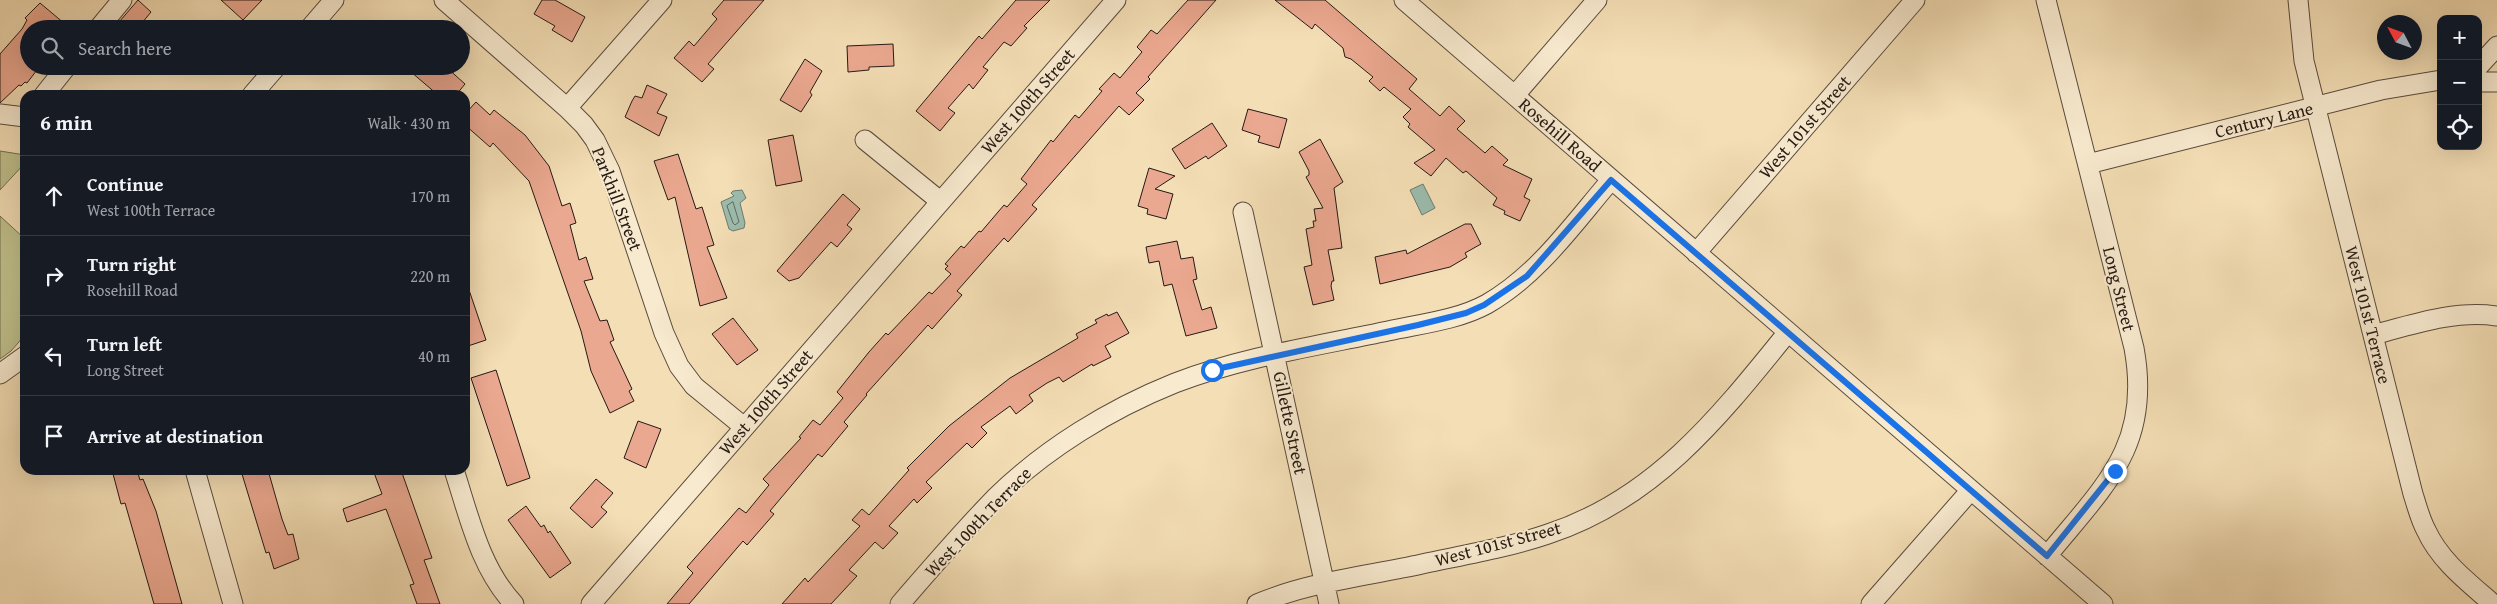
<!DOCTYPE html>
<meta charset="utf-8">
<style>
:root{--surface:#171b24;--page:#20242c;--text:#f1f3f6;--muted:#9ea1a6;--line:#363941}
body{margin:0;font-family:"Gentium Book Plus",serif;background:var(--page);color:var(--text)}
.controls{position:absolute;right:15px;top:15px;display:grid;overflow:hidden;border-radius:10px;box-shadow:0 5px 20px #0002}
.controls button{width:45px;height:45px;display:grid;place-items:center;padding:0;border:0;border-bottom:1px solid var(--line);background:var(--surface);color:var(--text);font:25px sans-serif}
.compass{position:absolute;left:2377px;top:15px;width:45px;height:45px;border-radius:50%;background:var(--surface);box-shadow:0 5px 20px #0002;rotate:311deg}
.stop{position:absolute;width:15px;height:15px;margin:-11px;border:4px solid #1a73e8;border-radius:50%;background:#fff}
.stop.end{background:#1a73e8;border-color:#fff;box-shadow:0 1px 5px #0008}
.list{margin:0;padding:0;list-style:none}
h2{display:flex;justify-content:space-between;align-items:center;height:65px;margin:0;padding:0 20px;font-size:21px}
h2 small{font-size:16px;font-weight:400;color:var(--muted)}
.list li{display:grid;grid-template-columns:32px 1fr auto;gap:15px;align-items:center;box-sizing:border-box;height:80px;padding:0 20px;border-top:1px solid var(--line)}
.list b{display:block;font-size:19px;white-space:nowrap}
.list p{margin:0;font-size:16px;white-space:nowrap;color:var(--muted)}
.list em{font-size:16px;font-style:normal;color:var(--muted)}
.icon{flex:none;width:28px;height:28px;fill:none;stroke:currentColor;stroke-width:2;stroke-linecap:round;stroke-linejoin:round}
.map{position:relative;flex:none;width:2497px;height:604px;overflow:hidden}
.search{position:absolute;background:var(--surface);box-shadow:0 5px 20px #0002;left:20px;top:20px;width:450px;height:55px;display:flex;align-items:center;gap:12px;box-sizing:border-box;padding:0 18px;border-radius:28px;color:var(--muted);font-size:19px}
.panel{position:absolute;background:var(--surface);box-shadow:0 5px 20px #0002;left:20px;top:90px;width:450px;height:385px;border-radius:15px}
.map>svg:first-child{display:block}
.green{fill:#bfc08b;stroke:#726c50}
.water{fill:#9cbcad;stroke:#6c7b70}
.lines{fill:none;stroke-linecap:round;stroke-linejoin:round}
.shore{stroke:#606a60;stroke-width:1}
.building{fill:#eba890;stroke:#251914}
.minor-casing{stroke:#594a3c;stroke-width:21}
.minor{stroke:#f8eacf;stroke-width:19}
.route{stroke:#1a73e8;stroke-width:6}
.labels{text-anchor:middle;stroke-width:4;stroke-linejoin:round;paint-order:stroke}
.street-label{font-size:18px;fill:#251914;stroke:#f8eacf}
</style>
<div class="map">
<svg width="2497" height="604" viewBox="0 0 2497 604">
<rect width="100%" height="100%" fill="#f4deb5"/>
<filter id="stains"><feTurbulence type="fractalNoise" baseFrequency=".004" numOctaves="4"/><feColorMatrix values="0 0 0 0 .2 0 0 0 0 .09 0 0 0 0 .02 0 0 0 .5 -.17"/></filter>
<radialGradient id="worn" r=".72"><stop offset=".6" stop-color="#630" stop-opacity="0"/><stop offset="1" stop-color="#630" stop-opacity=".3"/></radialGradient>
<!-- green -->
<path class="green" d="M 0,151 L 25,155 L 25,163 L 0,190 Z
M 0,216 L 25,239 L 25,335 L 11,351 L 0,359 Z"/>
<!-- water -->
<path class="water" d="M 1423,184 L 1435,208 L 1422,215 L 1410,190 Z
M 742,190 L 746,198 L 740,203 L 745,223 L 744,228 L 733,231 L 729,229 L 721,202 L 734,196 L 731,193 L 733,191 Z"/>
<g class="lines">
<!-- shore -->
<path class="shore" d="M 733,202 L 739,222 L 735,225 L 733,223 L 727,206 Z"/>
</g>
<!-- building -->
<path class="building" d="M 138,0 L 151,12 L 137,29 L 113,29 Z
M 221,0 L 262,0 L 243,20 Z
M 542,0 L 555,0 L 585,17 L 572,42 L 552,30 L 555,26 L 534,14 Z
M 724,0 L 764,0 L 708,64 L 714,69 L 702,82 L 674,58 L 689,41 L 694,46 L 717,19 L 712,14 Z
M 1016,0 L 1050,0 L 1024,26 L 1027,28 L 1011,46 L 1004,42 L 983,67 L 988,70 L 973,89 L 969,84 L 948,108 L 955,113 L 940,131 L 916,111 L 979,36 L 982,39 Z
M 1188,0 L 1216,0 L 1148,77 L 1150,79 L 1136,93 L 1144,100 L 1129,115 L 1119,106 L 1032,205 L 1037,209 L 1008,242 L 1004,238 L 957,291 L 962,295 L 932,329 L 928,325 L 866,394 L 867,395 L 844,422 L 848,426 L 822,457 L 818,454 L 770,511 L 774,514 L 747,545 L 743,541 L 689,604 L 667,604 L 693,573 L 687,567 L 739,508 L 746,513 L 769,485 L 763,479 L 801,438 L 799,437 L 813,420 L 820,425 L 843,398 L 837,392 L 869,352 L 886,333 L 888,335 L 929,292 L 932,294 L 951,274 L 945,269 L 948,266 L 945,264 L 961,246 L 964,248 L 979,231 L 981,232 L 1004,205 L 1007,207 L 1027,184 L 1021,179 L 1051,140 L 1053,142 L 1075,115 L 1079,118 L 1102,91 L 1099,89 L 1114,73 L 1120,78 L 1142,52 L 1137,47 L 1151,30 L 1157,34 Z
M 1275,0 L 1325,0 L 1417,79 L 1409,89 L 1440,116 L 1449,106 L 1465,121 L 1457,129 L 1485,153 L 1492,146 L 1508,160 L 1503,165 L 1532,179 L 1524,197 L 1530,200 L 1520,221 L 1504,214 L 1505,211 L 1493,205 L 1497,198 L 1466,171 L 1463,173 L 1446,158 L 1431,176 L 1414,163 L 1435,150 L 1408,127 L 1410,124 L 1403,117 L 1411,109 L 1384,87 L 1380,91 L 1369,81 L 1373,77 L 1351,59 L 1345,57 L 1343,48 L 1315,24 L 1312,29 Z
M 40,3 L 71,29 L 29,29 L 29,66 L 40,66 L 27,83 L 25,82 L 21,86 L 19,85 L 0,103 L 0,54 L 22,29 L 27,20 L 25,18 Z
M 893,44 L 894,66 L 869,67 L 869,70 L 848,72 L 847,46 Z
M 805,59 L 822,71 L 810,92 L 812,95 L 801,112 L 780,100 Z
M 404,66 L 445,66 L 465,84 L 456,95 L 438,95 Z
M 647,85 L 667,94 L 657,113 L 667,117 L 659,136 L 625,117 L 632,101 L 635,96 L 642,98 Z
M 476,102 L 490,115 L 494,110 L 525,135 L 549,166 L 562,206 L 570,203 L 576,223 L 570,225 L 579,260 L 586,257 L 593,279 L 584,281 L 600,321 L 607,320 L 614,340 L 610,342 L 632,389 L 629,391 L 634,401 L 610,413 L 591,371 L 581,331 L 529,181 L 493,143 L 490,147 L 465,125 L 465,114 Z
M 1248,109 L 1287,119 L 1279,148 L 1258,142 L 1260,136 L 1242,130 Z
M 1212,123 L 1227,146 L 1208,159 L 1206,156 L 1185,169 L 1172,149 Z
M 793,135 L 802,181 L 776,186 L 768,140 Z
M 1320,139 L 1343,182 L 1334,188 L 1342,248 L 1328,250 L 1334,281 L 1332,281 L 1331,286 L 1334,300 L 1313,305 L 1304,267 L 1312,265 L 1306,229 L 1314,227 L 1313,221 L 1316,221 L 1314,209 L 1323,208 L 1306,177 L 1309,175 L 1309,171 L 1299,152 Z
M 678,154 L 696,209 L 702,207 L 714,245 L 707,247 L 727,298 L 700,306 L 675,197 L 668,200 L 654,161 Z
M 1149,168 L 1175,176 L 1155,189 L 1173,194 L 1166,219 L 1147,214 L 1148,209 L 1138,206 Z
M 843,194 L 860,209 L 847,225 L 852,229 L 837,247 L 831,242 L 799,278 L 789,281 L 777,271 Z
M 1465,224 L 1471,224 L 1481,244 L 1465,253 L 1467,257 L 1450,267 L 1380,284 L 1375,257 L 1406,250 L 1407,254 Z
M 1177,241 L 1181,259 L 1193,257 L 1197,279 L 1193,280 L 1202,310 L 1211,307 L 1217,328 L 1186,336 L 1172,284 L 1164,286 L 1159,261 L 1149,263 L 1146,247 Z
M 465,287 L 468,287 L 486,340 L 465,347 Z
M 1117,312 L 1129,333 L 1105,346 L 1111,357 L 1093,366 L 1092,364 L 1063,382 L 1059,377 L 1047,383 L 1029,395 L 1033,401 L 1016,414 L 1010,406 L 981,427 L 987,433 L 972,448 L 967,443 L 926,482 L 932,488 L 917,503 L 914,499 L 889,526 L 898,533 L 883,549 L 875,542 L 849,570 L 857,576 L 831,604 L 782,604 L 805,578 L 808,582 L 860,526 L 852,520 L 862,509 L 869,515 L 909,470 L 907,468 L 949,426 L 1010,378 L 1078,338 L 1076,334 L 1097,323 L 1095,320 L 1107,314 L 1108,316 Z
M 733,318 L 758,350 L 737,365 L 712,334 Z
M 496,370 L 530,478 L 507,486 L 471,378 Z
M 638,421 L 661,429 L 646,468 L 624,458 Z
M 112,470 L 137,470 L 140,480 L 143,479 L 156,511 L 182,604 L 154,604 L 125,503 L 121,504 Z
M 254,470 L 268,470 L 282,519 L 288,535 L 293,534 L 299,559 L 274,569 L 269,552 L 266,553 L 242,474 Z
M 373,470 L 401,470 L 432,558 L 424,560 L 440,604 L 417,604 L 410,585 L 414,584 L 386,509 L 347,522 L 343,509 L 382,494 Z
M 596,479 L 613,493 L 601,507 L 607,512 L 592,528 L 570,508 Z
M 526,506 L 541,527 L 544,525 L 548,533 L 550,531 L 571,563 L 550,578 L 508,520 Z"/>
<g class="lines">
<!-- minor casing -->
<g class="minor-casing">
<path id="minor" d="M 444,0 L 567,108 L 584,125 L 595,140 L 610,171 L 664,333 L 679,366 L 694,386 L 744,427
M 1404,0 L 2103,604
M 2046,0 L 2134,348 C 2152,446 2104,486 2047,556
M 2298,0 L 2304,61 L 2413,494 C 2417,506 2420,519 2426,530 C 2440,561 2468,582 2493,604
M 98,29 L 122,0
M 309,29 L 334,0
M 2478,67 L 2497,46
M 2478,82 L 2497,82
M 44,95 L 67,66
M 252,95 L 277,66
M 1515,95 L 1597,0
M 567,108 L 662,0
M 0,114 L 25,117
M 865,140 L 940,201
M 2088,164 L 2381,90 L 2441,80
M 1243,212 L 1329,604
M 1696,253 L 1915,0
M 2373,335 C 2414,324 2455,310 2497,316
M 0,374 L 25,356
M 195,470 L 233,604
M 454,470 C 469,516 480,568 514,604
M 591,604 L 1116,0
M 900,604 C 931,568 962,532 995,498 C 1045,449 1110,409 1175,383 C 1243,357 1317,346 1388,331 C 1420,324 1458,320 1487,304 C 1539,274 1573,224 1611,180
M 1257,604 C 1308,582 1368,576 1422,564 C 1464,555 1507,548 1548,534 C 1655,499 1720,416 1788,332
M 1871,604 L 1971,490"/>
</g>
<!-- minor -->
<use href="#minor" class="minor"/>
</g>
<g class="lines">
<!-- route -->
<path class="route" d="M 1212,370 L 1418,325 L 1466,313 L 1484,305 L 1527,276 L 1611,180 L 2047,556 L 2115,471"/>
</g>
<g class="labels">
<!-- street labels -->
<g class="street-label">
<text transform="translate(1028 101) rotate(-49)" y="6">West 100th Street</text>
<text transform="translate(2264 120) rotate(-14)" y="6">Century Lane</text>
<text transform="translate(1805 127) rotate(-49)" y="6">West 101st Street</text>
<text transform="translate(1560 135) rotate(41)" y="6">Rosehill Road</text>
<text transform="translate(617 199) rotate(69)" y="6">Parkhill Street</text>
<text transform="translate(2119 289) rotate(76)" y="6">Long Street</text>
<text transform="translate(2368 315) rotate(76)" y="6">West 101st Terrace</text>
<text transform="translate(766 402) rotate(-49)" y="6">West 100th Street</text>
<text transform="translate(1290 423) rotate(78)" y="6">Gillette Street</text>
<text transform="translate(978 522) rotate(-46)" y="6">West 100th Terrace</text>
<text transform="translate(1498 544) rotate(-15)" y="6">West 101st Street</text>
</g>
</g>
<rect width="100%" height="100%" filter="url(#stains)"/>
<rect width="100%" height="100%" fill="url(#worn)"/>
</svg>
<div class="controls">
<button>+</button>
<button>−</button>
<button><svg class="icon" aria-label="locate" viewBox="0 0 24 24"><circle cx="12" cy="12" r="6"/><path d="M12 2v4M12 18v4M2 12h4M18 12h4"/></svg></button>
</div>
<svg class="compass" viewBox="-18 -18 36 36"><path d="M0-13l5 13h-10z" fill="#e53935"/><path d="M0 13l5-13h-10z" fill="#9ea1a6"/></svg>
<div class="stop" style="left:1212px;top:370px"></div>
<div class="stop end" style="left:2115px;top:471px"></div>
<div class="search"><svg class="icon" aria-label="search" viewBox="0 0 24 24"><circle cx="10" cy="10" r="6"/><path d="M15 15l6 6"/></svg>Search here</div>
<section class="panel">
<h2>6 min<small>Walk · 430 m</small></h2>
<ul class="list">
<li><svg class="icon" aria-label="ahead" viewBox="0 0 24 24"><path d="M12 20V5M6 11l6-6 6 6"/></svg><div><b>Continue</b><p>West 100th Terrace</p></div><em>170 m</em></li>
<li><svg class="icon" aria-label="right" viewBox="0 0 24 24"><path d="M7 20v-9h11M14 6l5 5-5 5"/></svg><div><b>Turn right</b><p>Rosehill Road</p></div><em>220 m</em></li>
<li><svg class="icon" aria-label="left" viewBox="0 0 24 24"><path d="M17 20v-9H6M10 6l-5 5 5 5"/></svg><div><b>Turn left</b><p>Long Street</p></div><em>40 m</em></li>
<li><svg class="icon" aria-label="arrive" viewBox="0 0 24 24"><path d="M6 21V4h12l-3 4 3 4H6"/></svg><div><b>Arrive at destination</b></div></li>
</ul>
</section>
</div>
